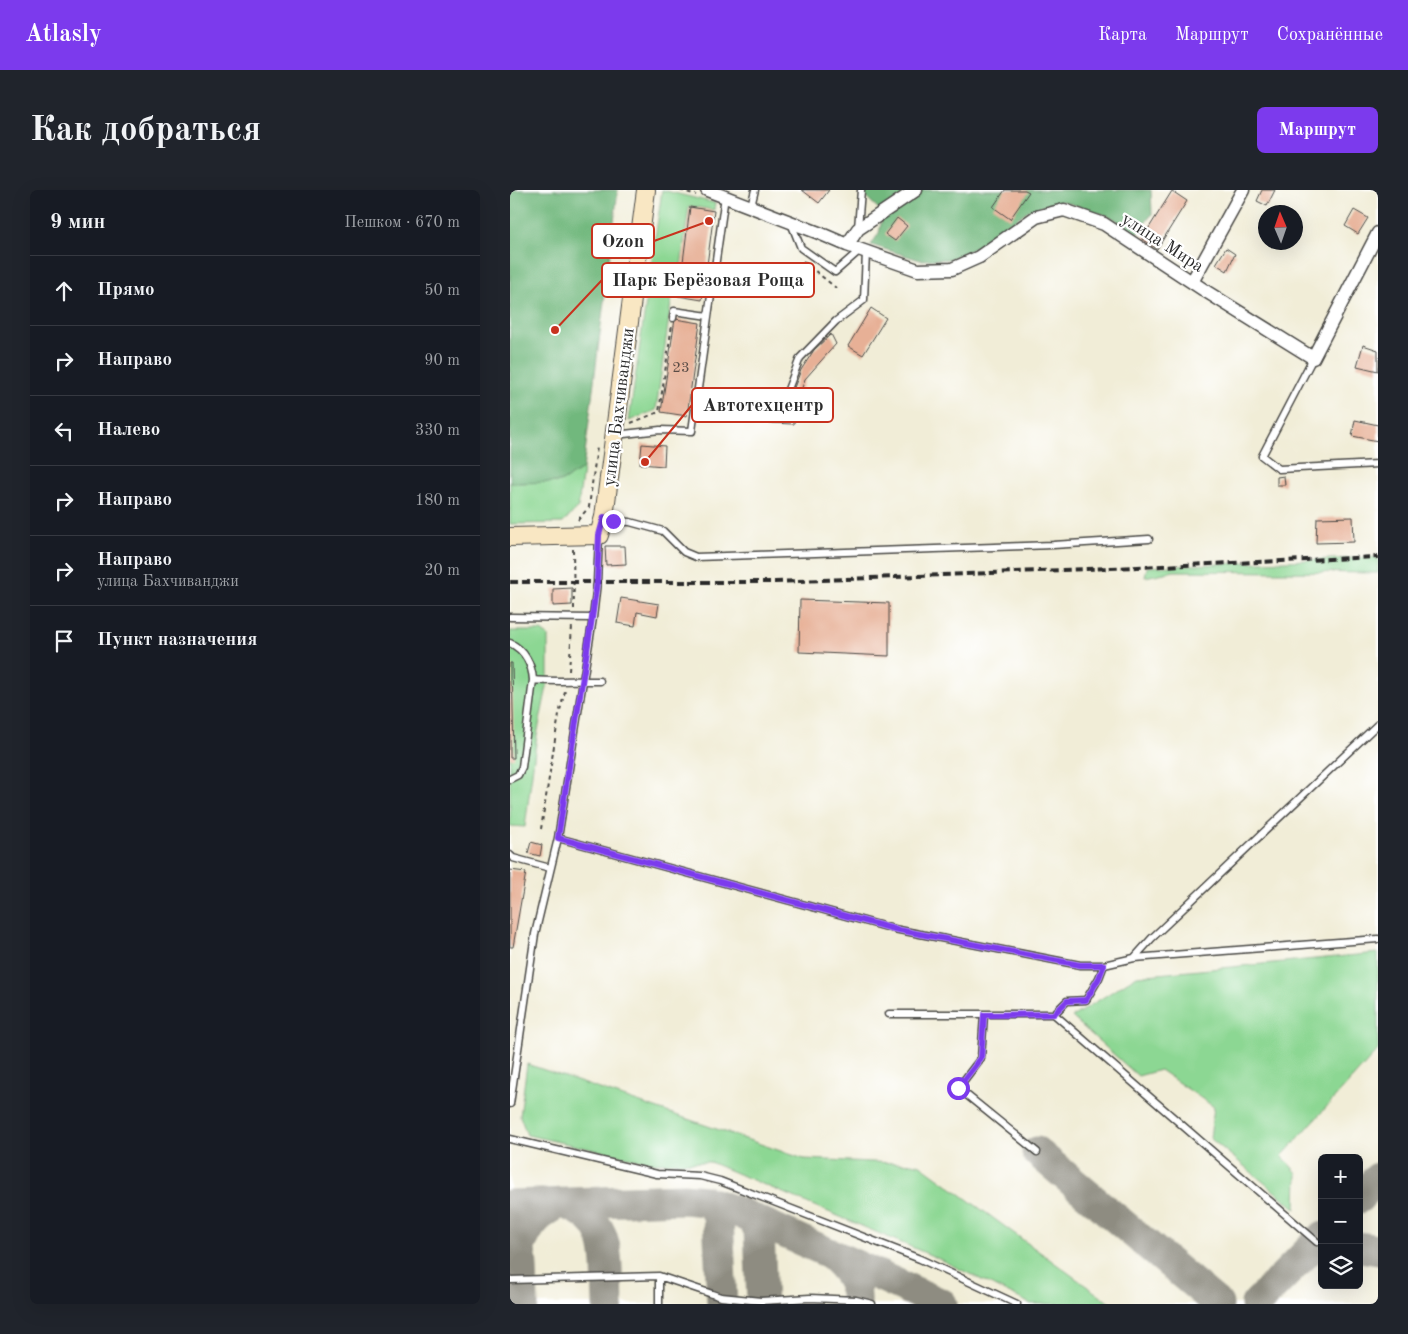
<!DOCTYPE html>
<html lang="ru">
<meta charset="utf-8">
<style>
:root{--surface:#171b24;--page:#20242c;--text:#f1f3f6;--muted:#9ea1a6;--line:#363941;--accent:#7c3aed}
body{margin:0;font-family:"Old Standard TT",serif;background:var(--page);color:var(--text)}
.controls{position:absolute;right:15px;bottom:15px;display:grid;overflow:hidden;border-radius:8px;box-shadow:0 5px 20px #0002}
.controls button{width:45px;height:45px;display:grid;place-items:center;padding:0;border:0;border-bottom:1px solid var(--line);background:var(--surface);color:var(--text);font:25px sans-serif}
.compass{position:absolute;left:748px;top:15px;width:45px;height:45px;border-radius:50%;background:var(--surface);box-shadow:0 5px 20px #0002;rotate:358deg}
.stop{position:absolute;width:15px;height:15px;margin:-11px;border:4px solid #7c3aed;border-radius:50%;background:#fff}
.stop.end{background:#7c3aed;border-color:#fff;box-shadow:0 1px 5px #0008}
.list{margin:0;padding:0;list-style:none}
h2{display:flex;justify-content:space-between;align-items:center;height:65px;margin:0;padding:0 20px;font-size:21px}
h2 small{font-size:16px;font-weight:400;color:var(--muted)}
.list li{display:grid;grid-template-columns:32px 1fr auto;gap:15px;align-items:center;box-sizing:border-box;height:70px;padding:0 20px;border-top:1px solid var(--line)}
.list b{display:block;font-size:19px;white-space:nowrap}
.list p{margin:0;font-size:16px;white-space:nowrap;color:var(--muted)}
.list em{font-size:16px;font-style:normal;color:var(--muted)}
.icon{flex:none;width:28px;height:28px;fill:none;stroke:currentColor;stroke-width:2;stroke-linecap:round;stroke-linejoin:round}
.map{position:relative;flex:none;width:868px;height:1114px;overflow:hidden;border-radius:8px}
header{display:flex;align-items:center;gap:30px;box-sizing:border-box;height:70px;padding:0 25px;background:var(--accent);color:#fff}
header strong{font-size:24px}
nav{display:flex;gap:28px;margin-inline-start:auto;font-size:18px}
.intro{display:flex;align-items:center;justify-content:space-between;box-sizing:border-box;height:120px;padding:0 30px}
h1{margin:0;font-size:35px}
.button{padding:12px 22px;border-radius:8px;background:var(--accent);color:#fff;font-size:18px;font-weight:700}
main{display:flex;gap:30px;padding:0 30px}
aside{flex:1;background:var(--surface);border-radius:8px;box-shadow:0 5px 20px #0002}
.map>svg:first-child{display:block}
.green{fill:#8cd793;stroke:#5c815f}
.forest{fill:#71b87d;stroke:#4e7254}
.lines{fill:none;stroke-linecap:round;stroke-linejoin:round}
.taxiway{stroke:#8e8c81;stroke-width:31}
.building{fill:#e7b096}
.service-casing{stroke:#494845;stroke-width:9}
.minor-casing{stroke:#494845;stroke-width:15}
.secondary-casing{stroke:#494845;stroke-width:20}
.path{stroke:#494845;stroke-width:2;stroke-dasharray:4 4;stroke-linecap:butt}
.service{stroke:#fff;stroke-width:6}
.minor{stroke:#fff;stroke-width:12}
.secondary{stroke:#f9e7c3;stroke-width:18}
.rail{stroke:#2b2b2b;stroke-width:4;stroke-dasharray:8 4;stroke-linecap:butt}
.route{stroke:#7c3aed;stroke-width:6}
.labels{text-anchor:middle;stroke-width:4.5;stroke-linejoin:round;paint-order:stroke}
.number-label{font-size:15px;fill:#5a4c46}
.street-label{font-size:18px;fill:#2b2b2b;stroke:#fff}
.leader{fill:none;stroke:#c8321e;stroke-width:2}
.callout-dot{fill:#c8321e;stroke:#fff;stroke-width:2}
.callout{fill:#fff;stroke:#c8321e;stroke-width:2}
.callout-label{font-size:19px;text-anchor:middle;font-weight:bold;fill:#2b2b2b}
</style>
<header>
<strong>Atlasly</strong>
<nav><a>Карта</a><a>Маршрут</a><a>Сохранённые</a></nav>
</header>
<div class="intro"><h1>Как добраться</h1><a class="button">Маршрут</a></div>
<main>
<aside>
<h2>9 мин<small>Пешком · 670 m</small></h2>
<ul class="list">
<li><svg class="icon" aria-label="ahead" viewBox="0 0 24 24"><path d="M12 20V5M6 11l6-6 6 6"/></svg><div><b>Прямо</b></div><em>50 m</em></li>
<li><svg class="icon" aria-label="right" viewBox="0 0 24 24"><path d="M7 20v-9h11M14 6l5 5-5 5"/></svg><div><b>Направо</b></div><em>90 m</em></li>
<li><svg class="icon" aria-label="left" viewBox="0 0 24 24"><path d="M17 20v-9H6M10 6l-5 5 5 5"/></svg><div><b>Налево</b></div><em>330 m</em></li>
<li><svg class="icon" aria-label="right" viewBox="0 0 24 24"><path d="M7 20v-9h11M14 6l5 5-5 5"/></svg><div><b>Направо</b></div><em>180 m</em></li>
<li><svg class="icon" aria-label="right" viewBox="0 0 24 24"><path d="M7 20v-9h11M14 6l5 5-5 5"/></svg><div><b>Направо</b><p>улица Бахчиванджи</p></div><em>20 m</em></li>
<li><svg class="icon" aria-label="arrive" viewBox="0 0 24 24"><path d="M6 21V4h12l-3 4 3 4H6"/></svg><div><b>Пункт назначения</b></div></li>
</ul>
</aside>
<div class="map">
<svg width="868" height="1114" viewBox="0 0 868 1114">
<rect width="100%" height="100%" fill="#fff"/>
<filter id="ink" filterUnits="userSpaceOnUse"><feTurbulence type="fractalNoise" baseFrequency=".02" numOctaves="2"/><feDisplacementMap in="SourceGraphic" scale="10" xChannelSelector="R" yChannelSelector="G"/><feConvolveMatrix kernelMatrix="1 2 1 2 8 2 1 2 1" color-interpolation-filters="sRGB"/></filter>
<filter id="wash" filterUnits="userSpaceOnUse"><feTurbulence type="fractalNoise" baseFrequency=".0096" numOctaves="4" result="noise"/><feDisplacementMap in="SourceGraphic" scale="20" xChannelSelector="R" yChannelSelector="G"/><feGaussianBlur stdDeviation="1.12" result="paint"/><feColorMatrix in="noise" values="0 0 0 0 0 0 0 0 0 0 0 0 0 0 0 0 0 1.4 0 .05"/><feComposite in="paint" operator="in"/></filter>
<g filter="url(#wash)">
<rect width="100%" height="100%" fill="#f1edd7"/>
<!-- green -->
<path class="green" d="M 152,0 L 205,13 L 204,20 L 179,16 L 167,106 L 162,106 L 146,220 L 119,231 Z
M 73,279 L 68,317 L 53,333 L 0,334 L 0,293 L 50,292 Z
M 868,367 L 868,383 L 664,381 L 635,387 L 637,377 Z
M 0,441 L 31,441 L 38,446 L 38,492 L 27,545 L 15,637 L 0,636 Z
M 868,763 L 868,860 L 772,966 L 787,983 L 786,1019 L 700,948 L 704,917 L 650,880 L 628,886 L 562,827 L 627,786 Z
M 17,874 L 294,969 L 409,974 L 601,1114 L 521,1114 L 425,1067 L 200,972 L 144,973 L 17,945 L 10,926 Z"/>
<!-- forest -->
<path class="forest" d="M 0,0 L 108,0 L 73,279 L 50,292 L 0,293 Z
M 357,0 L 641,0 L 642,24 L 627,44 L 601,27 L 552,11 L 519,20 L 469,56 L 440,69 L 410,70 L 361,55 L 369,43 L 373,23 L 354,5 Z"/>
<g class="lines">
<!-- taxiway -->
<path class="taxiway" d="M 527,962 L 708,1114
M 849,1008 L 868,988
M 196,1011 L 206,1020 L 208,1026 L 212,1114
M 0,1015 L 173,1009 L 196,1011 L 230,1023 L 432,1114
M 242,1028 L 249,1040 L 252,1114
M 2,1039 C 15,1060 12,1090 13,1114
M 10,1057 C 19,1033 28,1025 50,1013 C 104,1026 96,1069 98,1114
M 849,1057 L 868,1060
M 320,1064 C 336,1078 348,1092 346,1114
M 746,1114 L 812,1047"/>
</g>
<g id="blocks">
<!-- building -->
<path class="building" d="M 292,0 L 319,0 L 309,13 Z
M 495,0 L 515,0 L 519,2 L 500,29 L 483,17 Z
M 752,0 L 765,0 L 757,16 L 747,11 Z
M 662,1 L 677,11 L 647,59 L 632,49 Z
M 180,17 L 204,21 L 196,83 L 172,80 Z
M 844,20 L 858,28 L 848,44 L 835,36 Z
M 387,28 L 397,36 L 385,51 L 375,44 Z
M 716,58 L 725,64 L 717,81 L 706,74 Z
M 171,89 L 195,92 L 192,110 L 168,106 Z
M 361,118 L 376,128 L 353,165 L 338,156 Z
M 165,129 L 190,133 L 177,226 L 151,222 Z
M 321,144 L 326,154 L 295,189 L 285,218 L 284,234 L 236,232 L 240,218 L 274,223 L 291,180 L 304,160 Z
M 853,155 L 868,160 L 868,181 L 847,176 Z
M 845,230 L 868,235 L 868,251 L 842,246 Z
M 132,254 L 155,256 L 154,276 L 130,274 Z
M 774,286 L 775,295 L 767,295 L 767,287 Z
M 843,327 L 844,352 L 806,353 L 807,328 Z
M 95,356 L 115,356 L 116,374 L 96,375 Z
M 62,398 L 62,415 L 43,416 L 43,399 Z
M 111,408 L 149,414 L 147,426 L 127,422 L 125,436 L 107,433 Z
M 290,410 L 379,413 L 379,466 L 289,462 Z
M 0,473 L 2,473 L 4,568 L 0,568 Z
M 21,652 L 32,655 L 30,666 L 18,663 Z
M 0,680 L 16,682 L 3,757 L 0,757 Z"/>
</g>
</g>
<g filter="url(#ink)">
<use href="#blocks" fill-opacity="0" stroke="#494845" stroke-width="1"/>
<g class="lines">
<!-- service casing -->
<g class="service-casing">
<path id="service" d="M 241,16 L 245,0
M 281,33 L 291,58 L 325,82 L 350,60
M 348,38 L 351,0
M 163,128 L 164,121 L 198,126
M 803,168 L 752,266 L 769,279 L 868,274
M 272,215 L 290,168 L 326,131 L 354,110 L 356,62
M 105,245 L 150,240 L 182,241 L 215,6
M 95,327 L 103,331 L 120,332 L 153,341 L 174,362 L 186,367 L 543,355 L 639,349
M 0,427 L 83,428
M 0,453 C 15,460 22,475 23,490 L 12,577 L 8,585 L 0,589
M 23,490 C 45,492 68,490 90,491
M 48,648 L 384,739 L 570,775 L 594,775 L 624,768 L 868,749
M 0,665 L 3,668 L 40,678
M 624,768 L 642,748 L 868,534
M 379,824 L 544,824 L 557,811 L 576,810 L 589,788 L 594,775
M 544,824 L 807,1052
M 474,825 L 471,868 L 448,898 L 527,962
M 0,914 L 25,744 L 48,648 L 83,428 L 87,392 L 89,346
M 0,949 L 147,984 L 190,986 L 210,991 L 410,1069 L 507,1114
M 0,1090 L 149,1086 L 211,1107 L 251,1111 L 300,1108 L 346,1110 L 362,1114
M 149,1114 L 149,1086"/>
</g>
<!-- minor casing -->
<g class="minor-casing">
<path id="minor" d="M 197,0 L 309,43 L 337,55 L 408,80 L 442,79 L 469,67 L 526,27 L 554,20 L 594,34 L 697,102 L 803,168 L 868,43
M 337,55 L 348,39 L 406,0
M 682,92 L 733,0"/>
</g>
<!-- secondary casing -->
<g class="secondary-casing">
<path id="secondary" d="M 0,347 L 89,345 L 94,327 L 136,0"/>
</g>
<!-- path -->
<path class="path" d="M 170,0 L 186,5
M 293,71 L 326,98
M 121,233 L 149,222 L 162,135
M 68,330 L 79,317 L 87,257
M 63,359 L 64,419
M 59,481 L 62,436
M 31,639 L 49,524 L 55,501"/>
<!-- service -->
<use href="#service" class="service"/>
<!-- minor -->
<use href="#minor" class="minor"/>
<!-- secondary -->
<use href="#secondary" class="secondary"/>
<!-- rail -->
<path class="rail" d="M 0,392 L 265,392 L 868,367"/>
</g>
</g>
<g class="lines" filter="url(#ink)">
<!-- route -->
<path class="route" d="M 103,331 L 94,327 L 89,345 L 87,392 L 82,428 L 48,648 L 384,739 L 570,775 L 594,775 L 589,788 L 576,810 L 557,811 L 544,824 L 474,825 L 471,868 L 448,898"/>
</g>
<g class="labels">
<!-- number labels -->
<g class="number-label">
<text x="171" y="182">23</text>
</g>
<!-- street labels -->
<g class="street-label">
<text transform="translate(653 52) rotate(33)" y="6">улица Мира</text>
<text transform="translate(108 217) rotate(-83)" y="6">улица Бахчиванджи</text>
</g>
</g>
<!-- callouts -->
<path class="leader" d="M199 31L144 51M45 140L92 90M135 272L182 215"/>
<g class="callout-dot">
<circle cx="199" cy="31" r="5"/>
<circle cx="45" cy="140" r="5"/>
<circle cx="135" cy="272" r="5"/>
</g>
<g class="callout">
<rect x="82" y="34" width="62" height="34" rx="5"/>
<rect x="92" y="73" width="212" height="34" rx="5"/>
<rect x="182" y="198" width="141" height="34" rx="5"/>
</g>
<g class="callout-label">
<text x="113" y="57">Ozon</text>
<text x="198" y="96">Парк Берёзовая Роща</text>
<text x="253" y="221">Автотехцентр</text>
</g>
</svg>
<div class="controls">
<button>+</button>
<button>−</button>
<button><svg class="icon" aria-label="layers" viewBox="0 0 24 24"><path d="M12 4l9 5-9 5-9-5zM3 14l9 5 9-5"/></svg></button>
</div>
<svg class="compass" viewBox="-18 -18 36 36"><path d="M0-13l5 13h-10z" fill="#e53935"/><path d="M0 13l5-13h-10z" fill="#9ea1a6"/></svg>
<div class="stop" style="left:448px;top:898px"></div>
<div class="stop end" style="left:103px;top:331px"></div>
</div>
</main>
